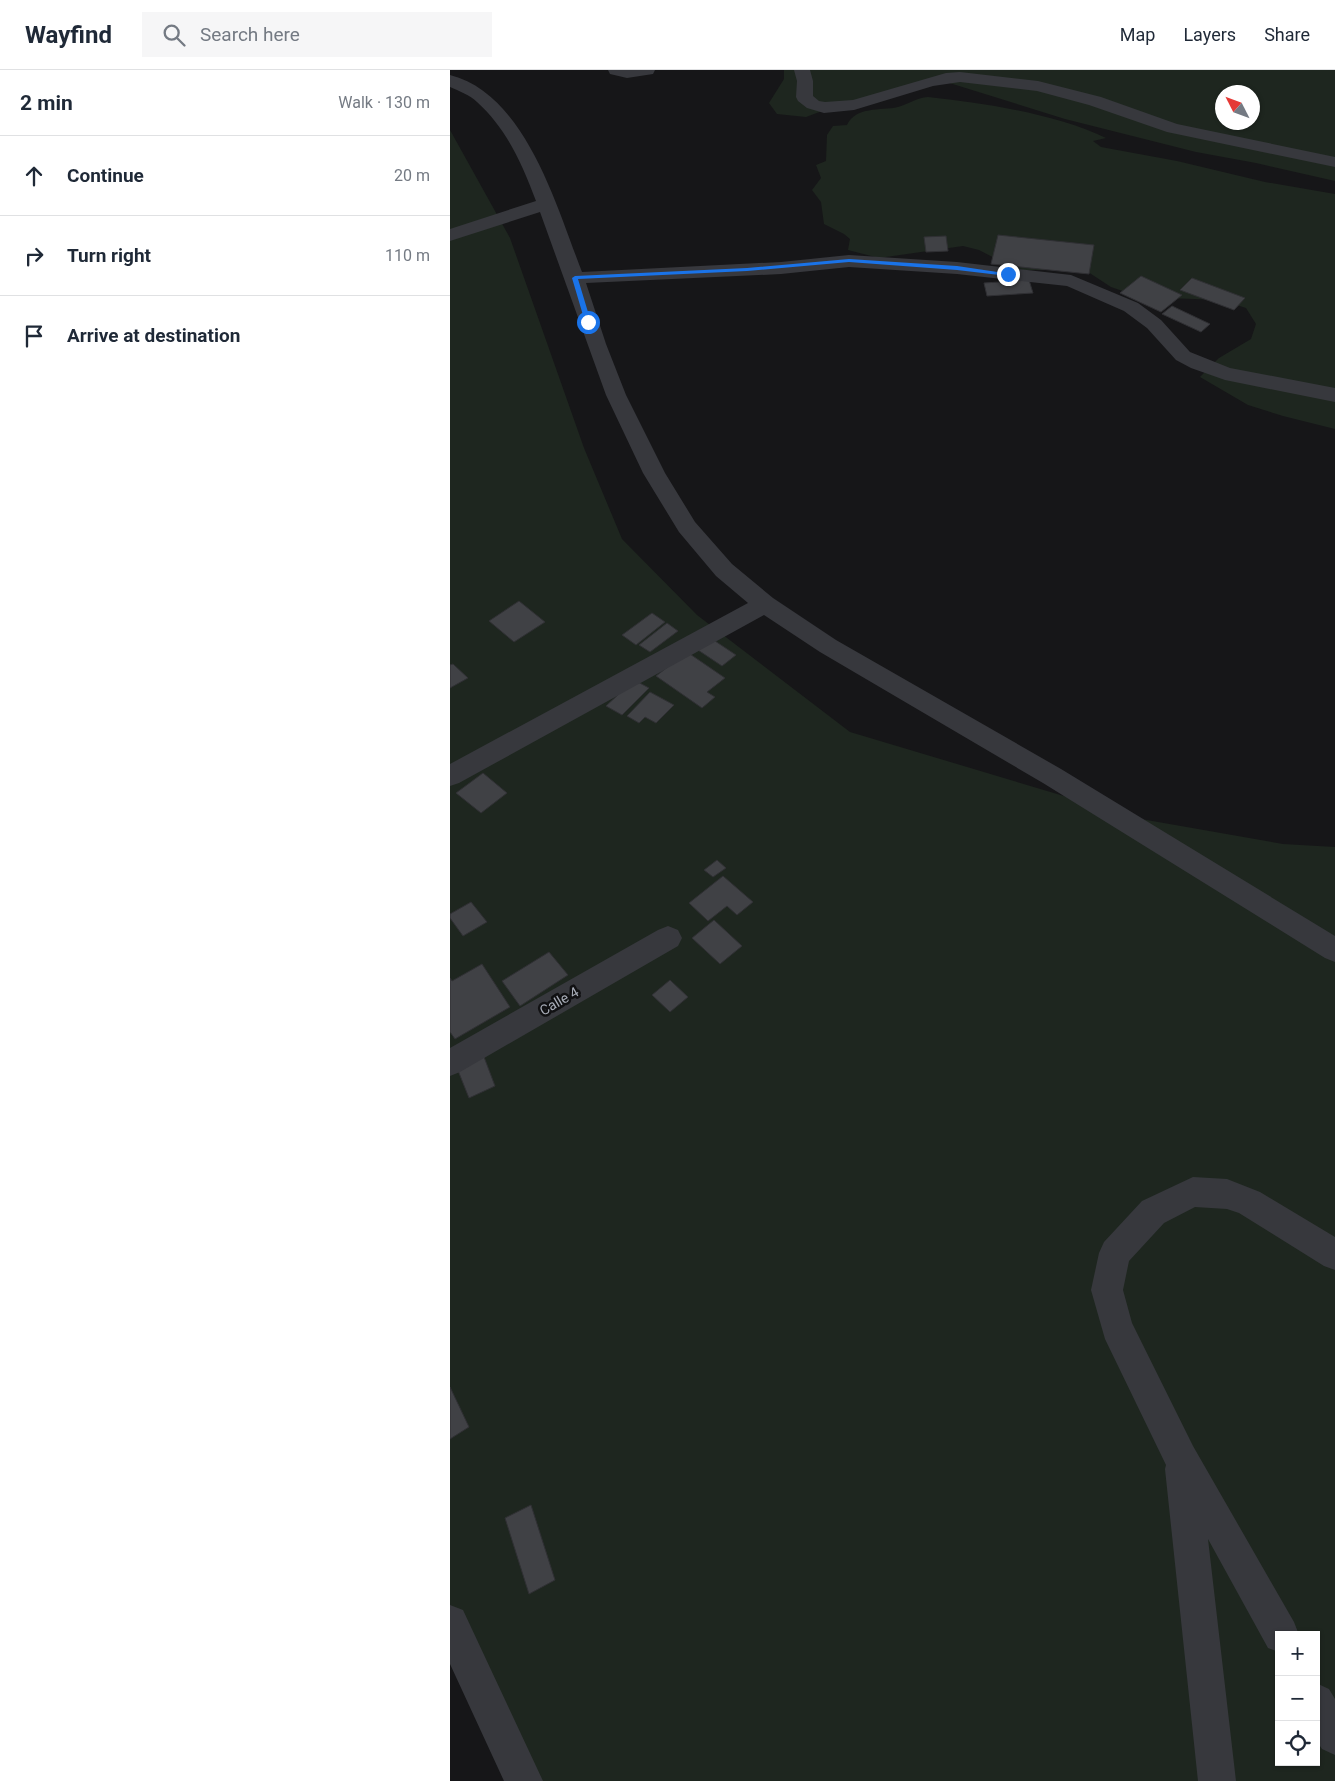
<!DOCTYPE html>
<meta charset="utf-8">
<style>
:root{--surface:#fff;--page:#f6f6f7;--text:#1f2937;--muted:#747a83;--line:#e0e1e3}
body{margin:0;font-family:Roboto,sans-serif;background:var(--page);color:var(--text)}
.controls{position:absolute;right:15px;bottom:15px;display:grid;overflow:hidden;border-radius:0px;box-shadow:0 1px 4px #0004}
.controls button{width:45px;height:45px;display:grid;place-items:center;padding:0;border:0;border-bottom:1px solid var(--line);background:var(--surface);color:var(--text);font:25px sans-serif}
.compass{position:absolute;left:765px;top:15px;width:45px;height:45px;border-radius:50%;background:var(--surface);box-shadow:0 1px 4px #0004;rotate:312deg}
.stop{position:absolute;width:15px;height:15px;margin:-11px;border:4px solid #1a73e8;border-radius:50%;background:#fff}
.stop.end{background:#1a73e8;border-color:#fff;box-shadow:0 1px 5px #0008}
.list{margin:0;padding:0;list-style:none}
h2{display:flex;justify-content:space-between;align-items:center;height:65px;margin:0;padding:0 20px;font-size:21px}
h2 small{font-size:16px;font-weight:400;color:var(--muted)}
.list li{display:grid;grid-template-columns:32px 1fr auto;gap:15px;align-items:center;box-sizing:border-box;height:80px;padding:0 20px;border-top:1px solid var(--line)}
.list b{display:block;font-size:19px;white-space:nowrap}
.list em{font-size:16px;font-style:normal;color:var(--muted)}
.icon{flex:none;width:28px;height:28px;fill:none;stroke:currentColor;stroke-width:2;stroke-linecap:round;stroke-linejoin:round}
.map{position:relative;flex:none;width:885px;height:1711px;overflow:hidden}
header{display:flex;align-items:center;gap:30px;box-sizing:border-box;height:70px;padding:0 25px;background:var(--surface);border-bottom:1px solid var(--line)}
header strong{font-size:24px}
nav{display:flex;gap:28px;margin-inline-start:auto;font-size:18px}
.search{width:350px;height:45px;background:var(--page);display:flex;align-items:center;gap:12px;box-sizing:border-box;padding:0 18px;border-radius:0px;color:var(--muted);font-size:19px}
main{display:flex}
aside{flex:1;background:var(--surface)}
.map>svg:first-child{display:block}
.green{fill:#1e261f;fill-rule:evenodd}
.building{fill:#404145;stroke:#303034}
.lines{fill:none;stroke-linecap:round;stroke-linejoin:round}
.minor{fill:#37383d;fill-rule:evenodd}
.route{fill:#1a73e8}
.labels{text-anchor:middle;stroke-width:5;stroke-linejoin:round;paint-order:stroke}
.street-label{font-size:14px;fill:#a8adb8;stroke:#111113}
</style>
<header>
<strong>Wayfind</strong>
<div class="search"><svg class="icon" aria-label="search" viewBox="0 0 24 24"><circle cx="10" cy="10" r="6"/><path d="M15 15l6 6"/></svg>Search here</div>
<nav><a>Map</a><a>Layers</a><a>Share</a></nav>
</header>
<main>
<aside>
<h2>2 min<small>Walk · 130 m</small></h2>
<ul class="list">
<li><svg class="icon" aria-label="ahead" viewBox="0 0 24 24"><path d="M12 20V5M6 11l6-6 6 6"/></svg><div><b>Continue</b></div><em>20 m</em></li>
<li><svg class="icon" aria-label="right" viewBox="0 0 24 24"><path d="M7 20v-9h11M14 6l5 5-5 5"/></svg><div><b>Turn right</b></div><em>110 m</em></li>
<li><svg class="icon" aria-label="arrive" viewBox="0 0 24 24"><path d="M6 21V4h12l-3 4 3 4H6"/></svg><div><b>Arrive at destination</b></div></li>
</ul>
</aside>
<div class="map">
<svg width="885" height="1711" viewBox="0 0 885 1711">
<rect width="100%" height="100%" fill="#161618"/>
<!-- green -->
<path class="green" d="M 334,0 L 885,0 L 885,111 L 806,93 L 746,82 L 615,49 L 493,11 L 372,41 L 356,47 L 327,44 L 319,33 L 334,9 ZM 772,22 L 802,22 L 802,52 L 772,52 Z
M 478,27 C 534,33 606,44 656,68 L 643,71 L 651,77 L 727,91 L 815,112 L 885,124 L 885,359 L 833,346 L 798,335 L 750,307 L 769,288 L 801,269 L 806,254 L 796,238 L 771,230 L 690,227 L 661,217 L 635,200 L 573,200 L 558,195 L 529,180 L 513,176 L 429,188 L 398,180 L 400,169 L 394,164 L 374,154 L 371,132 L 362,120 L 371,108 L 366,95 L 376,91 L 377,65 L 383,56 L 397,55 C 406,36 430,41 448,37 C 459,34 466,28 478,27 Z
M 0,60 L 60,168 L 134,378 L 172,469 L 247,545 L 400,662 L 691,749 L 833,774 L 885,777 L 885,1711 L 74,1711 L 0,1553 ZM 829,1565 L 866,1565 L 866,1692 L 829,1692 Z"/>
<!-- building -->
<path class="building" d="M 548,165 L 644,175 L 639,204 L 541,194 Z
M 496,166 L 498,181 L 476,182 L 474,167 Z
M 691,206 L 732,225 L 711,242 L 670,223 Z
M 742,208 L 795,228 L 784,240 L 730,220 Z
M 579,210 L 583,223 L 537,226 L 534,213 Z
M 722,236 L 760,254 L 751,262 L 712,244 Z
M 69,531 L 95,552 L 64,572 L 39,551 Z
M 202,543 L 215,552 L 186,575 L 172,565 Z
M 217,553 L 228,561 L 200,582 L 189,575 Z
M 262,569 L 286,585 L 272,596 L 248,580 Z
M 237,582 L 275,608 L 257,622 L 265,627 L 252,638 L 206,606 Z
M 3,594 L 18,608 L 0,618 L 0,595 Z
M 184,610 L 199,618 L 172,645 L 156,636 Z
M 200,622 L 224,635 L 206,653 L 195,647 L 189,653 L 177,646 Z
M 33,703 L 57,723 L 31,743 L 6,723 Z
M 267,790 L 276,798 L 263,807 L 254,800 Z
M 273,806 L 303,832 L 287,845 L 277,836 L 258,851 L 239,833 Z
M 21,832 L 37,852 L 13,866 L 0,848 L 0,844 Z
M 264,850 L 292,876 L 270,894 L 242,868 Z
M 99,882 L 118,905 L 70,936 L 52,911 Z
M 32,894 L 60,937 L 5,969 L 0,962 L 0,908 L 2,911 Z
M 220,910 L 238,927 L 220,942 L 202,925 Z
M 34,987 L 45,1016 L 19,1028 L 7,998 Z
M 0,1317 L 19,1357 L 0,1369 Z
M 81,1435 L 105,1510 L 79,1524 L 55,1448 Z"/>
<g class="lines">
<!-- minor -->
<path class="minor" d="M 158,0 L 205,0 L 203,4 L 177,8 L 160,4 Z
M 344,0 L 360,0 L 363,11 L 363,26 L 369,31 L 375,32 L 403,30 L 496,3 L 510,2 L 588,11 L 651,27 L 727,54 L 885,87 L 885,97 L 717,62 L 639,35 L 587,21 L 510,12 L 483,16 L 404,40 L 374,43 L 357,38 L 348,31 L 346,27 L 347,11 Z
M 0,5 C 76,24 107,138 132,202 L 331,192 L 399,185 L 507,192 L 621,205 L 688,233 L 711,250 L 740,282 L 780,298 L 885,318 L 885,332 L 775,310 L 741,298 L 726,290 L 697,258 L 674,241 L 617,216 L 507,204 L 399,197 L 331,204 L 136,213 L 156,274 L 176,325 L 215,403 L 245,452 L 282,494 L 323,528 L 386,570 L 611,699 L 885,866 L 885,892 L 875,888 L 593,713 L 370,582 L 314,545 L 9,713 L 0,716 L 0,694 L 298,533 L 266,506 L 229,462 L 193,403 L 156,325 L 90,142 L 0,171 L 0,159 L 86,131 C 72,94 57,59 27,32 C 20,25 9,21 0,17 Z
M 218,856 L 228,860 L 232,868 L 228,876 L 10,1002 L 0,1006 L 0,978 L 208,860 Z
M 743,1107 L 777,1109 L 810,1122 L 885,1167 L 885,1200 L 874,1196 L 789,1143 L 777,1139 L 745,1137 L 714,1153 L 679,1191 L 673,1220 L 682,1253 L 743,1376 L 844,1552 L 849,1565 L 829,1565 L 829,1582 L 818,1578 L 758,1469 L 786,1711 L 748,1711 L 715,1399 L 716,1395 L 655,1269 L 641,1220 L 649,1183 L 654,1172 L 692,1131 Z
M 0,1535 L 13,1540 L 93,1711 L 54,1711 L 0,1594 Z
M 866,1613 L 879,1619 L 885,1629 L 885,1685 L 872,1679 L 866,1670 Z"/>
</g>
<!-- route -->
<path class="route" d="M 399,189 L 507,196 L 561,204 L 558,206 L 507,200 L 399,192 L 297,201 L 128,209 L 141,252 L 138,254 L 135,252 L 122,208 L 125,206 L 297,198 Z"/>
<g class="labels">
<!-- street labels -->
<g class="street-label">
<text transform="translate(109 931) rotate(-30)" y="5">Calle 4</text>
</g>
</g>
</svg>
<div class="controls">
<button>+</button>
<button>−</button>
<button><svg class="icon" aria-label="locate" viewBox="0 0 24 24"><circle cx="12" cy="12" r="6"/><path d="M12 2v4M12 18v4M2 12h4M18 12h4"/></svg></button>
</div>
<svg class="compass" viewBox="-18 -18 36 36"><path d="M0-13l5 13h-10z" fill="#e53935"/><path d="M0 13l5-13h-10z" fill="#747a83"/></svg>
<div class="stop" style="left:138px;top:252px"></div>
<div class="stop end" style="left:558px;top:204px"></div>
</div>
</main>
